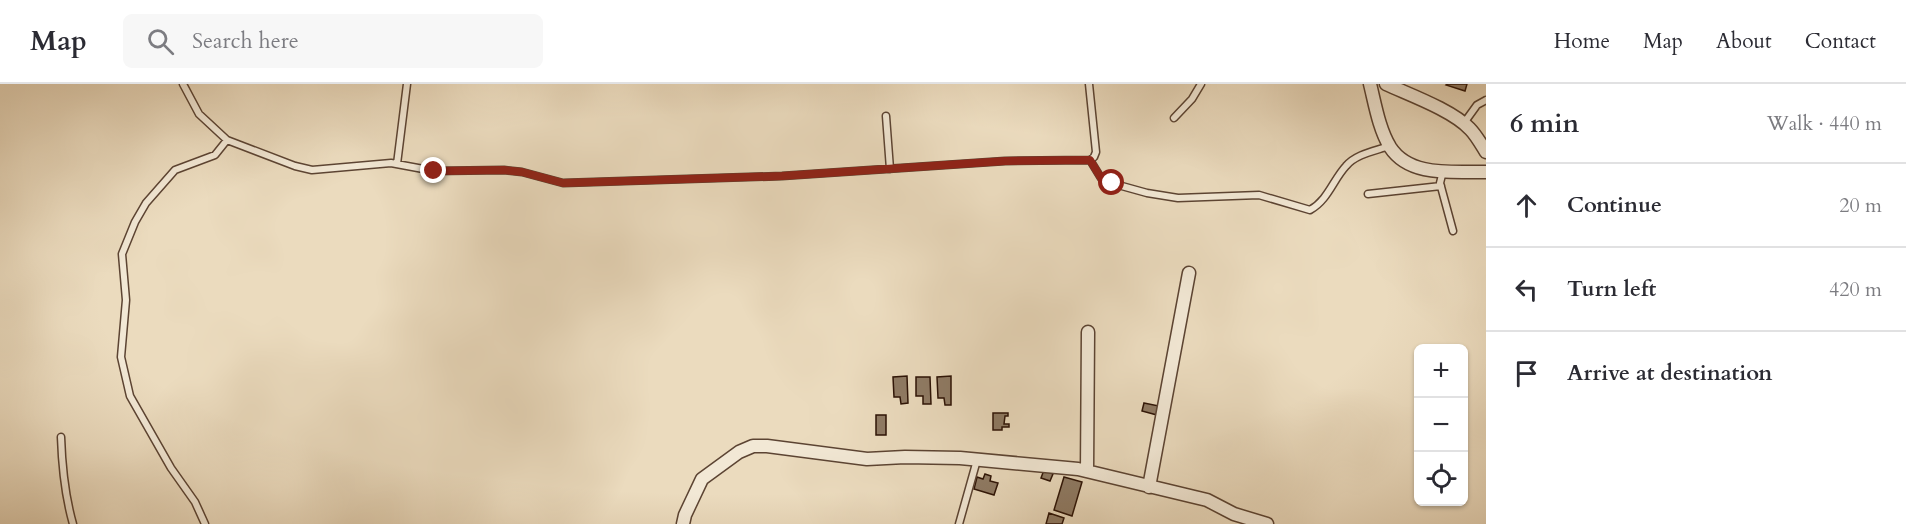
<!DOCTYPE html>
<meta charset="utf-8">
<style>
:root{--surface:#fff;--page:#f7f7f7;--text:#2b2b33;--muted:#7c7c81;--line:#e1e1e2}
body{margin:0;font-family:Cardo,serif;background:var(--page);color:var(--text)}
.controls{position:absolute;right:18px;bottom:18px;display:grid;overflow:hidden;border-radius:9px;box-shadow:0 2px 4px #0004}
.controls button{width:54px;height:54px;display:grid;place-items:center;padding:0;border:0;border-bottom:2px solid var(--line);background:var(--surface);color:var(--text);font:30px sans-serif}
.stop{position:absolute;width:18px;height:18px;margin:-14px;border:4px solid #8f2418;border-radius:50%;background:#fff}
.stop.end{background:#8f2418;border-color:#fff;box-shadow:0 2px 6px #0008}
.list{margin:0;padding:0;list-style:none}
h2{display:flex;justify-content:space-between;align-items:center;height:78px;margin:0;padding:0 24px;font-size:26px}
h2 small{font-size:20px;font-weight:400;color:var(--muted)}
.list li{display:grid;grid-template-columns:39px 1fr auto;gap:18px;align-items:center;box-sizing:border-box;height:84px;padding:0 24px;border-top:2px solid var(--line)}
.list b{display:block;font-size:22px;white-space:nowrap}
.list em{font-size:20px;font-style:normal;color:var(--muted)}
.icon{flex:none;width:33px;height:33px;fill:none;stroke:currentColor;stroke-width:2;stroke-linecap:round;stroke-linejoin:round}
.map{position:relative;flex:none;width:1486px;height:440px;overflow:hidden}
header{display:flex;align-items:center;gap:36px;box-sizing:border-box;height:84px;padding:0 30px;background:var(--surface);border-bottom:2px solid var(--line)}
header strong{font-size:28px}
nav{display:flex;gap:33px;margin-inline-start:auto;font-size:21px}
.search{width:420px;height:54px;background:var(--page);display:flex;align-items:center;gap:15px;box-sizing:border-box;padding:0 21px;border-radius:9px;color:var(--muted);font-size:22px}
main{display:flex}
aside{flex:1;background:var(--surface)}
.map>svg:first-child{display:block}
.building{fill:#8f7b65;stroke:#2c1205;stroke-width:1.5}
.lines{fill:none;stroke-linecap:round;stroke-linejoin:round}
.lane-casing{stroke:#5c4433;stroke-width:9}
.street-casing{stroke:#5c4433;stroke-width:15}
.lane{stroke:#f2e8d5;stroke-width:6}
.street{stroke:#f2e8d5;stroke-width:12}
.route{stroke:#8f2418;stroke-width:8}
</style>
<header>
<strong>Map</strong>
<div class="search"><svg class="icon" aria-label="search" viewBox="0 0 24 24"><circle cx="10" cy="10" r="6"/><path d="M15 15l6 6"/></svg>Search here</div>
<nav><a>Home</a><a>Map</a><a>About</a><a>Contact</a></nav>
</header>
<main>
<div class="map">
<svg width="1486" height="440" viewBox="0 0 1486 440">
<rect width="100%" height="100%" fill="#ebdbbe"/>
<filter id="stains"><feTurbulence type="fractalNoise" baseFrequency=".00333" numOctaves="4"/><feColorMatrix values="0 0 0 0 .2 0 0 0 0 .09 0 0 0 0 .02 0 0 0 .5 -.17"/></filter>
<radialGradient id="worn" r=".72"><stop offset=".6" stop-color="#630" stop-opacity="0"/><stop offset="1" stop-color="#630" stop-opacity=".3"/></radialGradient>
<!-- building -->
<path class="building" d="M 1447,0 L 1467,0 L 1465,7 L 1446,1 Z
M 907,292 L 908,319 L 901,320 L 900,313 L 894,313 L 893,293 Z
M 951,292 L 951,321 L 945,321 L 944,314 L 938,314 L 937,293 Z
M 916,293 L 930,293 L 931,320 L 923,320 L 923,312 L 916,312 Z
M 1144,319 L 1159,322 L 1157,331 L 1142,327 Z
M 993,329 L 1008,329 L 1008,332 L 1005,332 L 1004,340 L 1009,340 L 1009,343 L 1002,343 L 1002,346 L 993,346 Z
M 876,331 L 886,331 L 886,351 L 876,351 Z
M 1044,386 L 1053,390 L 1050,397 L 1041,394 Z
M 985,390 L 991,392 L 990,397 L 998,399 L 994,411 L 974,405 L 977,393 L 983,395 Z
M 1064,393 L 1082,398 L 1072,432 L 1054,426 Z
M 1049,429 L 1064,434 L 1062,440 L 1046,440 Z"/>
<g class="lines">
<!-- lane casing -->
<g class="lane-casing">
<path id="lane" d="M 183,0 L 199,30 L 227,56 L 295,82 L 312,86 L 391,79 L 434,87 L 504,86 L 522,88 L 563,99 L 782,92 L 1005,77 L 1090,76 L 1094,73 L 1096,68 L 1089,0
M 886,32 L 890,85
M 1174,34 L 1192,15 L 1201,0
M 1464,39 L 1477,21 L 1486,16
M 1090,76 L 1101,94 L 1111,99 L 1147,109 L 1178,114 L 1259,111 L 1310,126 C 1328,116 1333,96 1346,82 C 1356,70 1375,67 1389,62
M 397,80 L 407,0
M 1443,87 L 1440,99 L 1453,147
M 1368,110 L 1441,102
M 61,353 C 62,383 65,412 73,440
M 205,440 L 195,418 L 171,384 L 130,312 L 121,273 L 126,216 L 122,170 L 135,138 L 146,119 L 175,86 L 215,71 L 227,56
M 959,440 L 977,376"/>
</g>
<!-- street casing -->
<g class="street-casing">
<path id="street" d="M 1370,0 C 1375,20 1379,45 1390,63 C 1410,94 1454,87 1486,88
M 1386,0 C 1410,11 1452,26 1470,45 C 1476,51 1481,60 1486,68
M 1087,387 L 1088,248
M 1149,403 L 1189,189
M 683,440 L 685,431 L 702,395 L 739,368 L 753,362 L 767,362 L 867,375 L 905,373 L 960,374 L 1078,385 L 1207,416 L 1234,430 L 1267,440"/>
</g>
<!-- lane -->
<use href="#lane" class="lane"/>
<!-- street -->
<use href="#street" class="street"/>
</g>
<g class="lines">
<!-- route -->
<path class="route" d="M 434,87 L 504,86 L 522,88 L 563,99 L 782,92 L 1005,77 L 1090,76 L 1101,94 L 1112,99"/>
</g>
<rect width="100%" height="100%" filter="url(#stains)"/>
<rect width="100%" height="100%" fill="url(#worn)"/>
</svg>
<div class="controls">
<button>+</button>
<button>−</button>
<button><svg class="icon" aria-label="locate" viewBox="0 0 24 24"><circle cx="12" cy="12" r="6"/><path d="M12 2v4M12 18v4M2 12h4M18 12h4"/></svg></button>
</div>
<div class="stop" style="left:1112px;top:99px"></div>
<div class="stop end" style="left:434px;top:87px"></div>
</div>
<aside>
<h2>6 min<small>Walk · 440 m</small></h2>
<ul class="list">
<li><svg class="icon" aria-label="ahead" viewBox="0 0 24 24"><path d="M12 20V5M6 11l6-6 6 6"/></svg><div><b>Continue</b></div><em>20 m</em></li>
<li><svg class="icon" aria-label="left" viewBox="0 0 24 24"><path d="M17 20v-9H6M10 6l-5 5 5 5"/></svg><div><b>Turn left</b></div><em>420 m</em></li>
<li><svg class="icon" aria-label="arrive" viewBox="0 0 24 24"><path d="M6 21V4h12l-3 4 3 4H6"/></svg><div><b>Arrive at destination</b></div></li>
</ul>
</aside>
</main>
